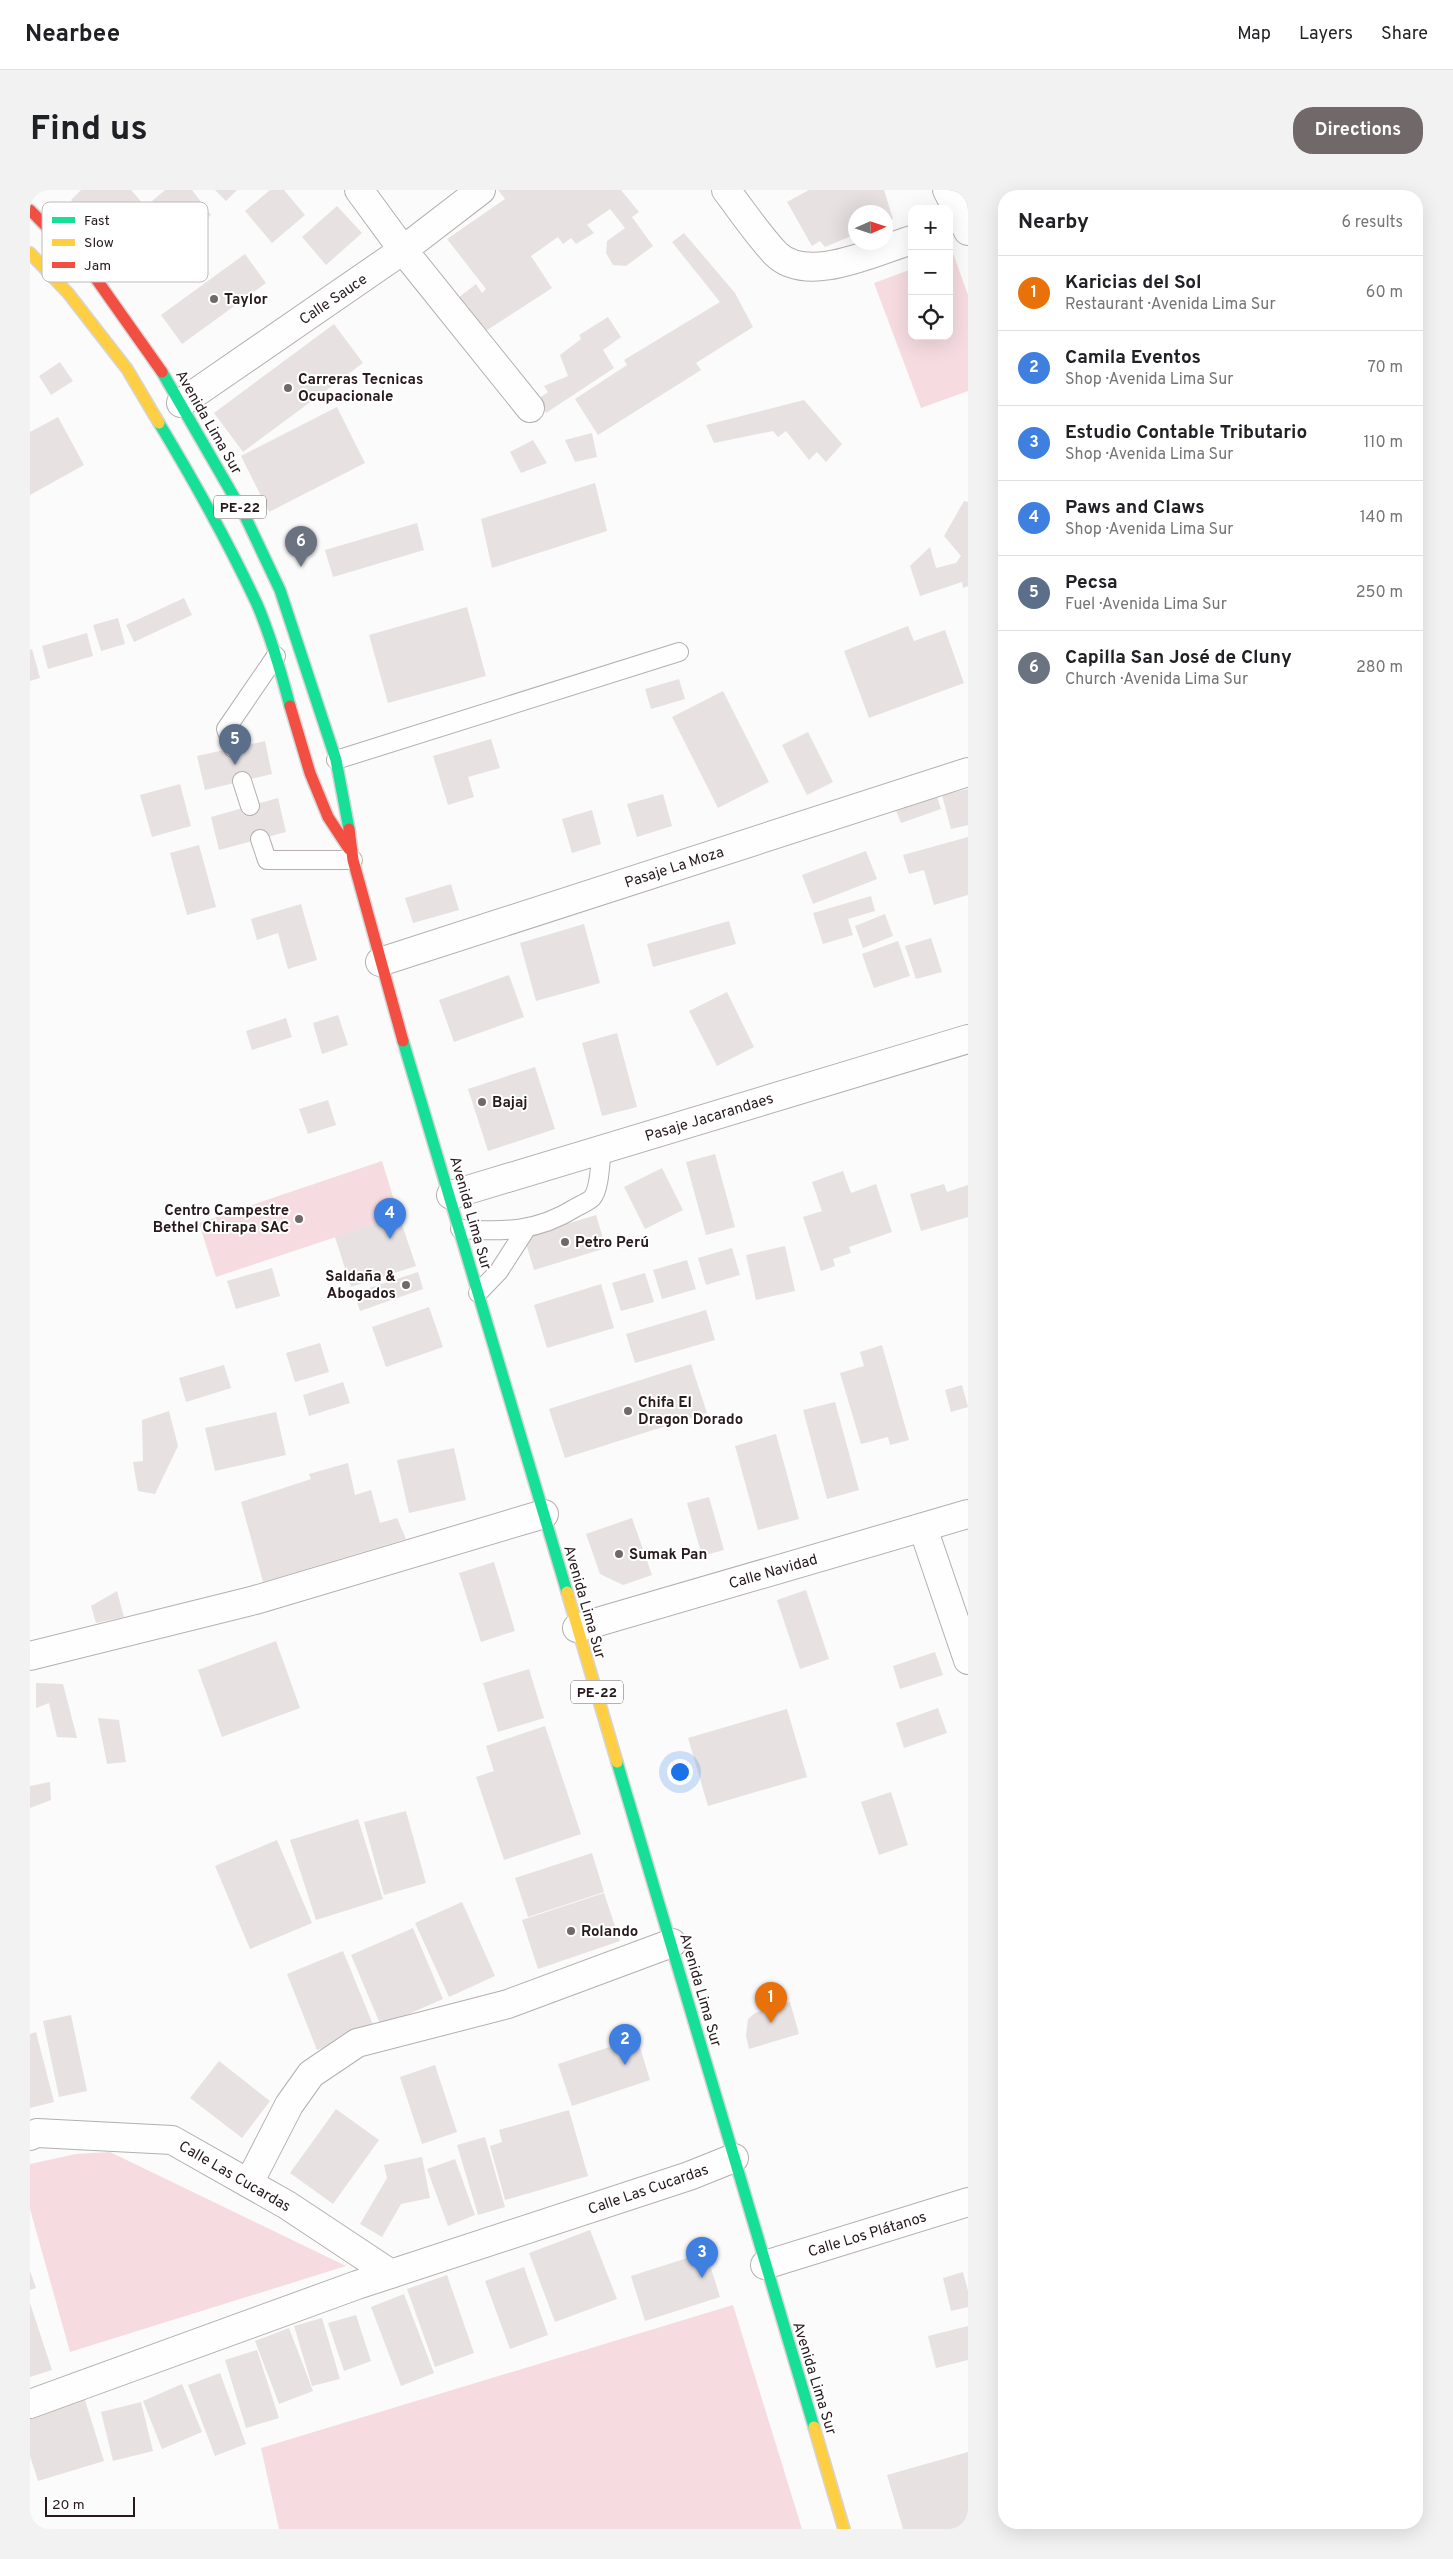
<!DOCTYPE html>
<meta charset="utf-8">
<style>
:root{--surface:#fff;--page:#f2f2f2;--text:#202124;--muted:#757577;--line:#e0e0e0;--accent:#71686a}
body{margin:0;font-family:Overpass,sans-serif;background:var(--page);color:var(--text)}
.controls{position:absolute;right:15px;top:15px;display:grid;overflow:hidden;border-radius:10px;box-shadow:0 5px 20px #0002}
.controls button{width:45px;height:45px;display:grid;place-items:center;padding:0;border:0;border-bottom:1px solid var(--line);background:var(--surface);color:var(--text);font:25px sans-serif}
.compass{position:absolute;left:818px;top:15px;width:45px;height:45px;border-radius:50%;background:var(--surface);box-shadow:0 5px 20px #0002;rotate:87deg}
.scale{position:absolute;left:15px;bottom:12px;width:90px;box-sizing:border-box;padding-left:5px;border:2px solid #27191c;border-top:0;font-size:14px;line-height:18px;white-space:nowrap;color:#27191c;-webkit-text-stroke:4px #fff;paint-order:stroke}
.you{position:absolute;left:649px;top:1581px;width:18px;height:18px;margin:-12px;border:4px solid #fff;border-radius:50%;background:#1a73e8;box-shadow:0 0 0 8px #1a73e833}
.badge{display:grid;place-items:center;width:32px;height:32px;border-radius:50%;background:var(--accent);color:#fff;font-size:16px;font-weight:700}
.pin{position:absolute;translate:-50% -41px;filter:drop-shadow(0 1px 2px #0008)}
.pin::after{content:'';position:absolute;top:26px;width:18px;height:15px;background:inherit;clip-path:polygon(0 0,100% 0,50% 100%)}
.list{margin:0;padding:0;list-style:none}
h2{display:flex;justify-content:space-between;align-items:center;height:65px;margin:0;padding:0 20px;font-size:21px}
h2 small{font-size:16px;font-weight:400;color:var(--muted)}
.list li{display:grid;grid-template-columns:32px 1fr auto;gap:15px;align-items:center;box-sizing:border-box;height:75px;padding:0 20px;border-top:1px solid var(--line)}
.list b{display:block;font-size:19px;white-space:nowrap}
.list p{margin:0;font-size:16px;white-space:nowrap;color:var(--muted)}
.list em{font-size:16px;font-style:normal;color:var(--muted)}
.icon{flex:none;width:28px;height:28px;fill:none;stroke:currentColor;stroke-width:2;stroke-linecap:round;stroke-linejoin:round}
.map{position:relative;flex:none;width:938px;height:2339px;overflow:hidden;border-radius:20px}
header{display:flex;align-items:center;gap:30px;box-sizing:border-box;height:70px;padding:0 25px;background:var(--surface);border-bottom:1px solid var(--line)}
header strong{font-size:24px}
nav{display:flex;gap:28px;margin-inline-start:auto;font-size:18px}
.intro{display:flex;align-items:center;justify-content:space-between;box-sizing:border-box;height:120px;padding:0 30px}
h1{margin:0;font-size:35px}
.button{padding:12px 22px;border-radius:20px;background:var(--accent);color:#fff;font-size:18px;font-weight:700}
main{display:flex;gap:30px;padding:0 30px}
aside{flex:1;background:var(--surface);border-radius:20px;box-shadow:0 5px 20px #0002}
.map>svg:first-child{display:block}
.green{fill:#f6dce1}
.building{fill:#e8e1e2}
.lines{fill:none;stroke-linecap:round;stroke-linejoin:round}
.lane-casing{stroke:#b5afaf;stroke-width:20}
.street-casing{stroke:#b5afaf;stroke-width:30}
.fast-casing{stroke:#d6d4d4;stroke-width:14}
.slow-casing{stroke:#d6d4d4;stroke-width:14}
.jam-casing{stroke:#d6d4d4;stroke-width:14}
.lane{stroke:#fefefe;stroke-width:18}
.street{stroke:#fefefe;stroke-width:28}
.fast{stroke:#16e098;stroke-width:11}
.slow{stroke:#ffcf43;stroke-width:11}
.jam{stroke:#f24e42;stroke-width:11}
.poi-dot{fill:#71686a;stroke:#fff;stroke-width:2}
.labels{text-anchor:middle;stroke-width:4;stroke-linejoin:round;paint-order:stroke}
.shield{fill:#fff;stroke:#685e60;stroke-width:1}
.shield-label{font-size:14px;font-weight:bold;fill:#27191c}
.poi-label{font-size:15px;font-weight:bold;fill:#27191c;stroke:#fff;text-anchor:start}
.street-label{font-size:15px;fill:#27191c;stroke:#fff}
.key{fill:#fff;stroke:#bebabb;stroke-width:1}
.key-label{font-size:14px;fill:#27191c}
</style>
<header>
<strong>Nearbee</strong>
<nav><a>Map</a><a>Layers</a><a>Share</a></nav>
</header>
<div class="intro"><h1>Find us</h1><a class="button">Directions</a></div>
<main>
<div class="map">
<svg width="938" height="2339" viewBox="0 0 938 2339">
<rect width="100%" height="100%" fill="#fafbfa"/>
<!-- green -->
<path class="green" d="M 923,63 L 938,105 L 938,201 L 891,218 L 844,93 L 882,79 L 882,146 L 919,146 L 919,65 Z
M 352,971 L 369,1026 L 186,1087 L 169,1033 Z
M 80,1962 L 316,2076 L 40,2162 L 0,2019 L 0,1974 L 46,1964 Z
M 703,2115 L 772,2339 L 249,2339 L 231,2258 Z"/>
<!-- building -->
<path class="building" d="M 51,0 L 101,0 L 129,32 L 89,67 L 41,10 Z
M 135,0 L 162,0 L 181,25 L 151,48 L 122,11 Z
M 185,0 L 207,0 L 196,11 Z
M 240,0 L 254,0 L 275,25 L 242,53 L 215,21 Z
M 468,0 L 591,0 L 609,22 L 602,27 L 623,56 L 596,76 L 583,75 L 576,63 L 577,51 L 595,38 L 580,19 L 557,35 L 564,43 L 546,54 L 541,48 L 533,54 L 528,47 L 501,66 L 522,98 L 454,142 L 428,108 L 446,94 L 452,103 L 456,99 L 417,49 L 475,9 Z
M 779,0 L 854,0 L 863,29 L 856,32 L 856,22 L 826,22 L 826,44 L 795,57 L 790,51 L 782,56 L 757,12 Z
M 307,16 L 332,43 L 296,75 L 272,47 Z
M 654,43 L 705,103 L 723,137 L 666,173 L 671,180 L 568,245 L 545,209 L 597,175 L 594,170 L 690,112 L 642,52 Z
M 215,64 L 236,93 L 152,154 L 131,125 Z
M 578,127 L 591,147 L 573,160 L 584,178 L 516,223 L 507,210 L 518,202 L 514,196 L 538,186 L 530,165 L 551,149 L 549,145 Z
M 304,134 L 333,173 L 213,262 L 184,223 Z
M 30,172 L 43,191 L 21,205 L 9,186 Z
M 774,210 L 812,254 L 796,272 L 787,262 L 779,270 L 756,241 L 748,247 L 743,241 L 684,253 L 676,235 Z
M 307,217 L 335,273 L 239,322 L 211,266 Z
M 28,227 L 54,275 L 0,305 L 0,242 Z
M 562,243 L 567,267 L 545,272 L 535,250 Z
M 503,250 L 517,273 L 491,283 L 480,262 Z
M 565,293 L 577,341 L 462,378 L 451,329 Z
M 934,311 L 938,312 L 938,396 L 933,398 L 932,392 L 890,406 L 880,376 L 900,357 L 906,378 L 926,373 L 931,366 L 914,346 Z
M 387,333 L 394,360 L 303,387 L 295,360 Z
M 154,408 L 162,425 L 104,452 L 96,435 Z
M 437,417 L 456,486 L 358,513 L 339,445 Z
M 88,428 L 95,454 L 71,461 L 63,435 Z
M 878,436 L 884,451 L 915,440 L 934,493 L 839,528 L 814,461 Z
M 57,443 L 63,466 L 18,479 L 12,456 Z
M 2,459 L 10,488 L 0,491 L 0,460 Z
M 649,489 L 655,509 L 621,519 L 615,499 Z
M 693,501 L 739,592 L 688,618 L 642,527 Z
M 778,542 L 803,592 L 777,605 L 752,555 Z
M 461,549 L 470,578 L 438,587 L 444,607 L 418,615 L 403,566 Z
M 235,551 L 242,584 L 175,600 L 167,566 Z
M 150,594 L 161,636 L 122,647 L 110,605 Z
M 938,599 L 938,635 L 921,639 L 912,605 Z
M 633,604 L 642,636 L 607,647 L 597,614 Z
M 906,604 L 911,619 L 871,633 L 865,618 Z
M 248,608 L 256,642 L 189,660 L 181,627 Z
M 562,620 L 571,654 L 542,663 L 532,629 Z
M 938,647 L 938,705 L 904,715 L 894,680 L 879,684 L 873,665 Z
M 169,655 L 186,717 L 157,725 L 140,663 Z
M 836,661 L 847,689 L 783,714 L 772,685 Z
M 421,694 L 429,720 L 383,733 L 375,708 Z
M 841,706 L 845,721 L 818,729 L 823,745 L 793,754 L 783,723 Z
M 271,714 L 287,770 L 258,779 L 248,743 L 227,750 L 221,729 Z
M 855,724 L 863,746 L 833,758 L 825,736 Z
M 699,731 L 706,754 L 623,777 L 617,754 Z
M 554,734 L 570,793 L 506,811 L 490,753 Z
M 901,748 L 912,782 L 886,789 L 875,756 Z
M 868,751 L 880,786 L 844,798 L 832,764 Z
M 479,785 L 494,827 L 424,852 L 409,810 Z
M 697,802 L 724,857 L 687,876 L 659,821 Z
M 308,825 L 318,855 L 292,864 L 283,833 Z
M 256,828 L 262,847 L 222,860 L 216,841 Z
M 587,843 L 607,917 L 572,926 L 552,853 Z
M 505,877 L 525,939 L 458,961 L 438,899 Z
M 298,910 L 306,935 L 278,944 L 269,919 Z
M 685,964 L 705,1037 L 676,1045 L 656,972 Z
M 632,978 L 653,1020 L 615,1039 L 594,997 Z
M 813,981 L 821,1003 L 846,994 L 862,1042 L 819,1057 L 821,1063 L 803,1069 L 805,1076 L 791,1081 L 773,1027 L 792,1021 L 782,992 Z
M 914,994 L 917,1002 L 938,995 L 938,1027 L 891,1041 L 880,1004 Z
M 566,1025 L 576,1058 L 504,1080 L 494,1047 Z
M 369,1026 L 386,1076 L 321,1097 L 305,1047 Z
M 755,1056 L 765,1101 L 726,1110 L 716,1065 Z
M 702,1058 L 710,1085 L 676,1095 L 668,1068 Z
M 657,1070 L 666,1099 L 632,1109 L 623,1080 Z
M 242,1078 L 250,1106 L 206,1119 L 197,1091 Z
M 388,1082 L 393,1099 L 330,1121 L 324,1103 Z
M 615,1083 L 624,1112 L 591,1121 L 582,1093 Z
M 571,1094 L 584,1138 L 517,1158 L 504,1115 Z
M 399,1117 L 413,1157 L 356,1177 L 342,1137 Z
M 676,1120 L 685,1150 L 605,1173 L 596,1144 Z
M 290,1153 L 299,1182 L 265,1192 L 256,1163 Z
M 852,1155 L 879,1250 L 860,1255 L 858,1247 L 831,1254 L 810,1183 L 834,1176 L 830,1162 Z
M 661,1174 L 677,1223 L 535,1268 L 519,1219 Z
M 194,1175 L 201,1198 L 156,1212 L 149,1188 Z
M 313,1192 L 320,1213 L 279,1226 L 273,1205 Z
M 932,1195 L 938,1217 L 921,1222 L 915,1200 Z
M 805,1212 L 829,1300 L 797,1309 L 773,1220 Z
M 139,1221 L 148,1256 L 125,1304 L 108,1301 L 103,1272 L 113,1271 L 112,1230 Z
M 246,1222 L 256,1265 L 185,1281 L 175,1238 Z
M 746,1244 L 769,1329 L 728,1340 L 705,1256 Z
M 424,1258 L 436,1310 L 379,1323 L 367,1270 Z
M 318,1273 L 325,1305 L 341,1300 L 350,1333 L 367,1328 L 376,1349 L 233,1392 L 211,1312 L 281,1289 L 279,1284 Z
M 679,1307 L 694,1360 L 672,1366 L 657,1313 Z
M 602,1328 L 622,1385 L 593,1395 L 570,1384 L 556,1344 Z
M 464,1372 L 485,1441 L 451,1452 L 429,1383 Z
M 776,1400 L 799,1469 L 770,1479 L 747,1410 Z
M 87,1401 L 94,1427 L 66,1433 L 61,1416 Z
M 246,1451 L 270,1518 L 192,1547 L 168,1480 Z
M 905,1462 L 913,1485 L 870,1499 L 863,1476 Z
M 499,1479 L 514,1528 L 468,1542 L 453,1493 Z
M 6,1493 L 33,1494 L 47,1548 L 27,1547 L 19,1513 L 6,1518 Z
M 908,1518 L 917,1543 L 874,1558 L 866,1533 Z
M 757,1519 L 777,1587 L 678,1616 L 658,1548 Z
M 68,1528 L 89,1530 L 96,1572 L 77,1574 Z
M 515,1536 L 551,1644 L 474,1670 L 446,1587 L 464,1581 L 456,1556 Z
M 20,1592 L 21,1610 L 0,1618 L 0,1596 Z
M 861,1602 L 878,1655 L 849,1665 L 831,1612 Z
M 376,1621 L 396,1693 L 354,1705 L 334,1632 Z
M 328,1629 L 353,1709 L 286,1730 L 260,1650 Z
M 247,1650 L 282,1733 L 220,1759 L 185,1676 Z
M 562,1663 L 574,1702 L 498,1727 L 485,1688 Z
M 574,1703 L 590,1751 L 508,1779 L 492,1730 Z
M 432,1712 L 465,1786 L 419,1807 L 385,1733 Z
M 383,1738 L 413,1809 L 351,1836 L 321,1765 Z
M 313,1761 L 344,1837 L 287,1860 L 257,1784 Z
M 760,1812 L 769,1844 L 719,1859 L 716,1846 L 718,1829 L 725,1823 Z
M 41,1825 L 57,1901 L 29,1907 L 13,1831 Z
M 6,1842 L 24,1912 L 0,1918 L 0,1844 Z
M 607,1848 L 620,1890 L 542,1916 L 528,1874 Z
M 189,1871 L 240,1911 L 212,1948 L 160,1908 Z
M 405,1875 L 427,1942 L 392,1954 L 370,1887 Z
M 306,1919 L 349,1950 L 303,2014 L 260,1983 Z
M 539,1920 L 558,1986 L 475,2010 L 460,1956 L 472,1952 L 469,1940 Z
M 455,1947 L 475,2017 L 448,2025 L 427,1955 Z
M 392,1967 L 400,2008 L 371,2014 L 352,2047 L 330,2034 L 357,1988 L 354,1975 Z
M 425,1969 L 445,2025 L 418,2036 L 397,1979 Z
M 560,2040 L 587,2109 L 525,2132 L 499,2063 Z
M 676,2062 L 690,2107 L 615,2131 L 601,2086 Z
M 494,2077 L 518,2145 L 480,2159 L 455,2091 Z
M 0,2081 L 6,2098 L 0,2100 Z
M 933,2082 L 938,2101 L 938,2117 L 921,2121 L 913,2088 Z
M 417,2085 L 444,2163 L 405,2177 L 377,2099 Z
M 374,2104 L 404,2183 L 371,2196 L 341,2117 Z
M 0,2113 L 22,2180 L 0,2187 Z
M 326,2125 L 341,2171 L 314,2181 L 298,2133 Z
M 292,2128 L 310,2189 L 282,2196 L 264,2136 Z
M 938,2136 L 938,2170 L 906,2178 L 898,2146 Z
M 259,2138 L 283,2201 L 249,2214 L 225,2151 Z
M 227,2160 L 249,2228 L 216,2238 L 195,2170 Z
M 190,2183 L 216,2254 L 185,2266 L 158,2195 Z
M 152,2194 L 172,2242 L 132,2259 L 113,2211 Z
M 54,2207 L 74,2271 L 8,2291 L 0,2266 L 0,2223 Z
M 111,2212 L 123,2261 L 83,2271 L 71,2222 Z
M 938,2262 L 938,2339 L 873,2339 L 857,2285 Z"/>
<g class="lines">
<!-- lane casing -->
<g class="lane-casing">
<path id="lane" d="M 203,558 L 196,539 L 246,466
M 306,570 L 649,462
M 212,591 L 220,616
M 230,649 L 237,670 L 323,670
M 430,1039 C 473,1042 507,1042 545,1018 C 550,1015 558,1012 562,1008 C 570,999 570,972 572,959
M 448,1103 L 469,1081 L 496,1039"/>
</g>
<!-- street casing -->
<g class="street-casing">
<path id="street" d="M 329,0 L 373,60 L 500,218
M 696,0 C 712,21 728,45 746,64 C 778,95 845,61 882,50
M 917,0 L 938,41
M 151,213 L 373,60 L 451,0
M 350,772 L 938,582
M 421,1005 L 938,849
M 893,1338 L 938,1470
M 547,1438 L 938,1324
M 0,1466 L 225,1410 L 514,1324
M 0,1946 L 7,1943 L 142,1950 L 257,2015 L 361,2084
M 219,1993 L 259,1915 L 281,1884 L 327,1853 L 478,1814 L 642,1753
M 735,2075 L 938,2012
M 0,2214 L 327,2095 L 659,1986 L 704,1968"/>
</g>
<!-- fast casing -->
<g class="fast-casing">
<path id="fast" d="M 132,182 L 215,326 L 250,400 L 306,570 L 319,639
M 129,233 C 164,291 198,352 227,414 C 241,447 251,482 260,516
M 373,851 L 537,1402
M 587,1572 L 784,2237"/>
</g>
<!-- slow casing -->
<g class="slow-casing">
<path id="slow" d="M 0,63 L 38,103 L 97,179 L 129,233
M 537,1402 L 587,1572
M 784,2237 L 814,2339"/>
</g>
<!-- jam casing -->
<g class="jam-casing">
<path id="jam" d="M 0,20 L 62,83 L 132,182
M 260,516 L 280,583 L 298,627 L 319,659
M 319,639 L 323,670 L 373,851"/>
</g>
<!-- lane -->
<use href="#lane" class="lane"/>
<!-- street -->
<use href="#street" class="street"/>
<!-- fast -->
<use href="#fast" class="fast"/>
<!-- slow -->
<use href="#slow" class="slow"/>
<!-- jam -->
<use href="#jam" class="jam"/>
</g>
<!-- markers -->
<g class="poi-dot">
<circle cx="184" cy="109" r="5"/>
<circle cx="258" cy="198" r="5"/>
<circle cx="452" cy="912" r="5"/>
<circle cx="269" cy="1029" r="5"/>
<circle cx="535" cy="1052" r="5"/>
<circle cx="376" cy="1095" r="5"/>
<circle cx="598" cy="1221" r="5"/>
<circle cx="589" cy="1364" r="5"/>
<circle cx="541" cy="1741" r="5"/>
</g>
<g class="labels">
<!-- shield labels -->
<g class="shield">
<rect x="184" y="305.5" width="52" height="23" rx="4"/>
<rect x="541" y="1490.5" width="52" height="23" rx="4"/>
</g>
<g class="shield-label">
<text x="210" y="322">PE-22</text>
<text x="567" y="1507">PE-22</text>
</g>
<!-- poi labels -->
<g class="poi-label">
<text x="194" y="114">Taylor</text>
<text x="268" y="194">Carreras Tecnicas<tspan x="268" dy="17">Ocupacionale</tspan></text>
<text x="462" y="917">Bajaj</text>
<text x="259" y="1025" text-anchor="end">Centro Campestre<tspan x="259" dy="17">Bethel Chirapa SAC</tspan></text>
<text x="545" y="1057">Petro Perú</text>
<text x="366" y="1091" text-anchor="end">Saldaña &amp;<tspan x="366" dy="17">Abogados</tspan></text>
<text x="608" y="1217">Chifa El<tspan x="608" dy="17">Dragon Dorado</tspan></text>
<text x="599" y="1369">Sumak Pan</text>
<text x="551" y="1746">Rolando</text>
</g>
<!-- street labels -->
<g class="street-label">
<text transform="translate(303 109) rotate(-34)" y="5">Calle Sauce</text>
<text transform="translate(179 232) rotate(60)" y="5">Avenida Lima Sur</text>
<text transform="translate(644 677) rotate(-18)" y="5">Pasaje La Moza</text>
<text transform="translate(679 927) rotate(-17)" y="5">Pasaje Jacarandaes</text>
<text transform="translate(441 1023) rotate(74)" y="5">Avenida Lima Sur</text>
<text transform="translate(743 1381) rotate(-16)" y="5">Calle Navidad</text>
<text transform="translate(555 1412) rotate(74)" y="5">Avenida Lima Sur</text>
<text transform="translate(671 1800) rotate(74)" y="5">Avenida Lima Sur</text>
<text transform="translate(205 1986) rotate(30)" y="5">Calle Las Cucardas</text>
<text transform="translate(618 1999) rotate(-19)" y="5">Calle Las Cucardas</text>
<text transform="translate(837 2044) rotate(-17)" y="5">Calle Los Plátanos</text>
<text transform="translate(785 2188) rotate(73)" y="5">Avenida Lima Sur</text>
</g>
</g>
<!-- legend -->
<rect x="12" y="12" width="166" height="80" rx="8" class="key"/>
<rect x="22" y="27" width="23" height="6" fill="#16e098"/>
<rect x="22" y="49" width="23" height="7" fill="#ffcf43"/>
<rect x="22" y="72" width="23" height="6" fill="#f24e42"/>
<g class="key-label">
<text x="54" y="35">Fast</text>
<text x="54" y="57">Slow</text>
<text x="54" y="80">Jam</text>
</g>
</svg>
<div class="controls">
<button>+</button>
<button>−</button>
<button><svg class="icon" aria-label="locate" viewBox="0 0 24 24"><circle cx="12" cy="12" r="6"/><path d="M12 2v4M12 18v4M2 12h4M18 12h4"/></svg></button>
</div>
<svg class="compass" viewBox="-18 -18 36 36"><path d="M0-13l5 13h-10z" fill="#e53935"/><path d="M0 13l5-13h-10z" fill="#757577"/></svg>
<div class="scale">20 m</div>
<div class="you"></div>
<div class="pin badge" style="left:741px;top:1833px;background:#e8710a">1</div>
<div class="pin badge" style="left:595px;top:1875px;background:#3f7fe0">2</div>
<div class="pin badge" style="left:672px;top:2088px;background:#3f7fe0">3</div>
<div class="pin badge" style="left:360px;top:1049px;background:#3f7fe0">4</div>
<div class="pin badge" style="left:205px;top:575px;background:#5c6f8a">5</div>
<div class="pin badge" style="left:271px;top:377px;background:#6b7280">6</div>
</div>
<aside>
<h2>Nearby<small>6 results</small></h2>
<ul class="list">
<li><span class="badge" style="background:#e8710a">1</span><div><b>Karicias del Sol</b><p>Restaurant · Avenida Lima Sur</p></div><em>60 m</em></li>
<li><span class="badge" style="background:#3f7fe0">2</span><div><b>Camila Eventos</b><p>Shop · Avenida Lima Sur</p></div><em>70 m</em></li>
<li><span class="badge" style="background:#3f7fe0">3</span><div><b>Estudio Contable Tributario</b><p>Shop · Avenida Lima Sur</p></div><em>110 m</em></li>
<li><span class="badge" style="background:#3f7fe0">4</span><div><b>Paws and Claws</b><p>Shop · Avenida Lima Sur</p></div><em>140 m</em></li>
<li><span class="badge" style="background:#5c6f8a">5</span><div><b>Pecsa</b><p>Fuel · Avenida Lima Sur</p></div><em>250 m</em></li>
<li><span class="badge" style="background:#6b7280">6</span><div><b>Capilla San José de Cluny</b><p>Church · Avenida Lima Sur</p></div><em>280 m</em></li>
</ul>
</aside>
</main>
